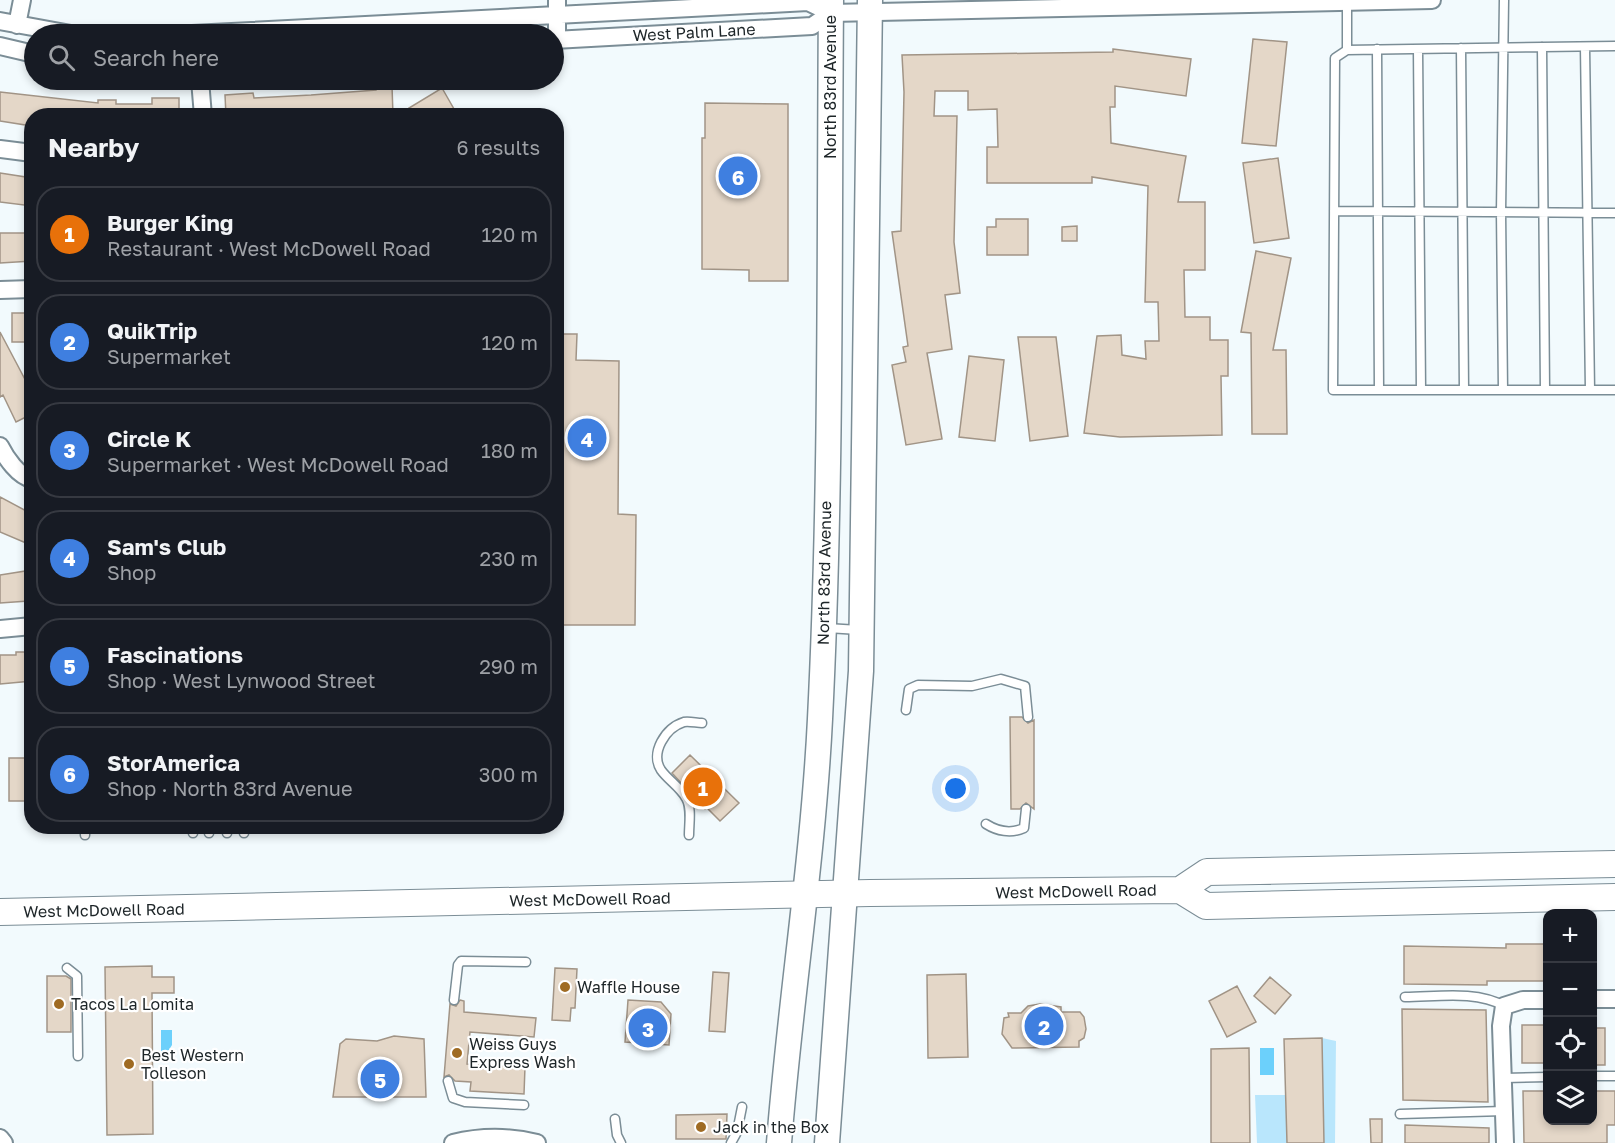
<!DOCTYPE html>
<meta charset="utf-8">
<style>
:root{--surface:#171b24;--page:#242831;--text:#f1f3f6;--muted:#9ea1a6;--line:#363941;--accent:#d93025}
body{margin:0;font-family:"Golos Text",sans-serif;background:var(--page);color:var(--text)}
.controls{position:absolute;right:18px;bottom:18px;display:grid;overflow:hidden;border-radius:12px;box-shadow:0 3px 9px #0003}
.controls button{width:54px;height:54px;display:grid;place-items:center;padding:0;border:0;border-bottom:2px solid var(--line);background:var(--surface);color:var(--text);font:30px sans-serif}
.you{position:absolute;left:956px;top:789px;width:21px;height:21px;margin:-15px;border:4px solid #fff;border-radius:50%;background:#1a73e8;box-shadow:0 0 0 9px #1a73e833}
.badge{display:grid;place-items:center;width:39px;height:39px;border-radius:50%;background:var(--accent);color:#fff;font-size:20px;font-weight:700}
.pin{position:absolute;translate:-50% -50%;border:3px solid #fff;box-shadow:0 2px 6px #0006}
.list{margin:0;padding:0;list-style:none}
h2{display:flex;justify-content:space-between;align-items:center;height:78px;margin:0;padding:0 24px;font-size:26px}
h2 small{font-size:20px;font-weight:400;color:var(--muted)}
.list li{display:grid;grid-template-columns:39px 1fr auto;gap:18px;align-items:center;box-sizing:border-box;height:96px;margin:0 12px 12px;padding:0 12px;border:2px solid var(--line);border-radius:24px}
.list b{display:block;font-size:22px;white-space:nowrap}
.list p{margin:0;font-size:20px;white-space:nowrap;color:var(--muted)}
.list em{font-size:20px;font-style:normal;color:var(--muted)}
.icon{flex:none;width:33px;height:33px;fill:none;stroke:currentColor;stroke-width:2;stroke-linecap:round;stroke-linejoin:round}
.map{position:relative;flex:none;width:1615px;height:1143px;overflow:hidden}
.search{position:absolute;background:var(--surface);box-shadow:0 3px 9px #0003;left:24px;top:24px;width:540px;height:66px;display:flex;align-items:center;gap:15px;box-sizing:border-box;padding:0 21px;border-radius:33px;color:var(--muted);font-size:22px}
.panel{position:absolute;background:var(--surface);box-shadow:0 3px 9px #0003;left:24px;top:108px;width:540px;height:726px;border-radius:24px}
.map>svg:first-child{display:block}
.green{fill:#b9e6fc}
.water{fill:#6cd0fb}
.building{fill:#e4d7c8;stroke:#a19486;stroke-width:1.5}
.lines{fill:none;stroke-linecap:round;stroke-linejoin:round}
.service-casing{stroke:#7b8d96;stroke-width:11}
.minor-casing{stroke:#7b8d96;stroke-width:20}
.secondary-casing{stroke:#7b8d96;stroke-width:27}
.primary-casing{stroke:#7b8d96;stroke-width:28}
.service{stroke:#fff;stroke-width:8}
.minor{stroke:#fff;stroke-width:16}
.secondary{stroke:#fff;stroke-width:24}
.primary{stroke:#fff;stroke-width:26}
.poi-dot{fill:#9f6b23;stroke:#fff;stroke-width:2}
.labels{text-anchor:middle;stroke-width:4.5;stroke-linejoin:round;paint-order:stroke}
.street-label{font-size:16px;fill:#1d2528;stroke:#fff}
.poi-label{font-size:16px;fill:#1d2528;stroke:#fff;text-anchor:start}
</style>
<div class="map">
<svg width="1615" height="1143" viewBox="0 0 1615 1143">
<rect width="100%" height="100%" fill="#f2fafd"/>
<!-- green -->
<path class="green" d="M 1322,1038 L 1336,1041 L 1335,1143 L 1324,1143 Z
M 1255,1095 L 1286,1095 L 1287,1143 L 1257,1143 Z"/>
<!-- water -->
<path class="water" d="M 161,1030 L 172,1030 L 172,1045 L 167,1053 L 161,1053 Z
M 1260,1048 L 1274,1048 L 1274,1075 L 1260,1075 Z"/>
<!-- building -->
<path class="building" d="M 1253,39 L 1287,42 L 1276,146 L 1242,143 Z
M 1113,49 L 1191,59 L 1186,96 L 1115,86 L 1115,107 L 1110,107 L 1111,143 L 1186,156 L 1178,202 L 1205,202 L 1205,270 L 1184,270 L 1185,317 L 1210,317 L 1210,340 L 1228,340 L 1228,376 L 1221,376 L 1222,435 L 1120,437 L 1084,433 L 1097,336 L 1121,335 L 1122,355 L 1146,359 L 1145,341 L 1159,341 L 1158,302 L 1145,302 L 1148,186 L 1092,177 L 1092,183 L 987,183 L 987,147 L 998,147 L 997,109 L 968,110 L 968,91 L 935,91 L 934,116 L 957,116 L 954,242 L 960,293 L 945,295 L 952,349 L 927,353 L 942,439 L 906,445 L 892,365 L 906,362 L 903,347 L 908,346 L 892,232 L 901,231 L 904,92 L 902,55 L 1113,52 Z
M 392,86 L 393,115 L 226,116 L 225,95 L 253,93 L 254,98 L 311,95 L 376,90 L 376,87 Z
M 442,88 L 458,116 L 414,116 L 409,108 Z
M 0,92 L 98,103 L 98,100 L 116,100 L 116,104 L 152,104 L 152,98 L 179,98 L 179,116 L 32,116 L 32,126 L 0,121 Z
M 705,103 L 788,104 L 788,281 L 749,281 L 749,270 L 702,269 L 702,138 L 705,138 Z
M 1278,158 L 1289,238 L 1254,243 L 1243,163 Z
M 0,173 L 32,178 L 32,206 L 0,202 Z
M 996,219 L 1028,219 L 1028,255 L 987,255 L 987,227 L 996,227 Z
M 1077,226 L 1077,241 L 1062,241 L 1062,227 Z
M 0,233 L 32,233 L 32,261 L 0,263 Z
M 1256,251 L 1291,258 L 1273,350 L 1286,350 L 1287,434 L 1252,434 L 1251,333 L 1241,332 Z
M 12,313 L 32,313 L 32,342 L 12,342 Z
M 0,332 L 28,385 L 32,383 L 32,414 L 16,422 L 3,395 L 0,397 Z
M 556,334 L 577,334 L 576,360 L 619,361 L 618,514 L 636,515 L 635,625 L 556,625 Z
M 1018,337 L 1056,337 L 1068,436 L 1030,441 Z
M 969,356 L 1004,360 L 995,441 L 959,437 Z
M 0,497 L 32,514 L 32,531 L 26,543 L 0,532 Z
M 32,570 L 32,591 L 27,591 L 28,601 L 0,603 L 0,575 Z
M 16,652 L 32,652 L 32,681 L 0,684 L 0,655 L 16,655 Z
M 1010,717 L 1022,717 L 1028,723 L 1034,720 L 1034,809 L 1026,803 L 1020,809 L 1011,809 Z
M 690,755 L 739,803 L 720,821 L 707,808 L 705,809 L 672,773 Z
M 9,758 L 32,758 L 32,801 L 9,801 Z
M 1506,944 L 1544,944 L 1544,981 L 1487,981 L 1487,985 L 1404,984 L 1404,946 L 1506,948 Z
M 152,966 L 152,977 L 174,977 L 174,993 L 152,993 L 153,1134 L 107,1135 L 105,967 Z
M 555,968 L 577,969 L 575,1008 L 571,1008 L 570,1021 L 552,1020 Z
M 713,972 L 729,973 L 725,1032 L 709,1031 Z
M 966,974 L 968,1057 L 928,1058 L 927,975 Z
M 47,976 L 66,976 L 71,979 L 71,1032 L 47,1032 Z
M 1270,977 L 1291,995 L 1275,1014 L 1254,996 Z
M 1237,986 L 1256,1022 L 1227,1037 L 1209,1001 Z
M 460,1000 L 464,1001 L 464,1012 L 536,1018 L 534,1037 L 470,1032 L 467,1064 L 525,1067 L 524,1094 L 470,1091 L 471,1082 L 455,1081 L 449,1075 L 444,1077 L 450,1004 L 456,1006 Z
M 628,1000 L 661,1002 L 671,1014 L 669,1045 L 625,1042 Z
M 1040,1004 L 1061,1007 L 1061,1012 L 1080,1012 L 1084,1017 L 1086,1029 L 1084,1038 L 1079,1041 L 1079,1047 L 1012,1048 L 1002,1034 L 1004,1018 L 1009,1017 L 1008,1013 L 1021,1013 L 1028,1006 Z
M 1402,1009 L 1486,1010 L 1488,1102 L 1403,1100 Z
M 1522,1025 L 1548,1025 L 1548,1063 L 1522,1063 Z
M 1593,1028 L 1605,1028 L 1605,1065 L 1593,1065 Z
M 394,1036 L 424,1039 L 426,1097 L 333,1097 L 340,1044 L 346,1039 L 377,1041 Z
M 1322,1038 L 1324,1143 L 1287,1143 L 1284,1039 Z
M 1249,1048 L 1250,1143 L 1211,1143 L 1211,1049 Z
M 1523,1091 L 1548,1091 L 1548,1120 L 1593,1120 L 1593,1091 L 1615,1091 L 1615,1125 L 1607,1125 L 1607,1143 L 1524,1143 Z
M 727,1114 L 726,1139 L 676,1139 L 676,1115 Z
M 1370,1119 L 1382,1119 L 1382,1143 L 1371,1143 Z
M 1405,1125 L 1489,1128 L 1489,1143 L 1405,1143 Z"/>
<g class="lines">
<!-- service casing -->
<g class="service-casing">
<path id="service" d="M 1347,3 L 1347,50 L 1335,58 L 1333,390 L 1615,390
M 1542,47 L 1545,390
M 1585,47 L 1590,390
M 1461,48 L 1464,390
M 1377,49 L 1379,390
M 1418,49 L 1421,390
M 1347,50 L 1615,46
M 1334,211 L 1615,213
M 1503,390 L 1501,212 L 1504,0
M 827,628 L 859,630
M 906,710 L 909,689 L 918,685 L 972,686 L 1001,679 L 1025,686 L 1028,717
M 986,824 C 997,831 1011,834 1024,828 L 1026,809
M 85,826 L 85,835
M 193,826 L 193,833
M 209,833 L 209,826
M 227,833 L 227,826
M 244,833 L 244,826
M 689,835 C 689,823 692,808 686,798 C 680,787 668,780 661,770 C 650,753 665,728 684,722 C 689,721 697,723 702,723
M 67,968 L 77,976 L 78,1056
M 1405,997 C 1436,997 1476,990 1504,1006
M 454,1000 L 458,965 L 461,961 L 526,962
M 1592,1076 L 1615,1076
M 1504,1078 L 1548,1077
M 448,1081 L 453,1098 L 465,1102 L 524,1105
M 1400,1114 L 1504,1111
M 615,1119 L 617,1135 L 621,1143
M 731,1143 L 737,1132 L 742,1107"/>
</g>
<!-- minor casing -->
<g class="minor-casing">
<path id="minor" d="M 0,21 L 71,34
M 17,25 L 22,0
M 192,34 L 808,2 L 831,13 L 1432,0
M 554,40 L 812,26 L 831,13
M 557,40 L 557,0
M 0,46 L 34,54
M 200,80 L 203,116
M 0,149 L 32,153
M 0,290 L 32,289
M 0,446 C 6,458 18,476 32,479
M 0,629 L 32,626
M 1592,999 L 1615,999
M 0,1138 L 4,1143
M 453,1143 C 481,1136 509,1136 537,1143
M 1505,1143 L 1501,1026 L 1504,1006 L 1523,1000 L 1548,1000"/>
</g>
<!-- secondary casing -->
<g class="secondary-casing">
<path id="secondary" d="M 779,1143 C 790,1001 813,861 820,719 C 832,480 829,239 831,0
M 827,1143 L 861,671 L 870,0"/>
</g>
<!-- primary casing -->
<g class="primary-casing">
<path id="primary" d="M 1180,890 L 1207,872 L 1615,864
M 0,912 L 870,893 L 1180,890 L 1206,906 L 1615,897"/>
</g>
<!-- service -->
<use href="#service" class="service"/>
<!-- minor -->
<use href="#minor" class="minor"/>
<!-- secondary -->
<use href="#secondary" class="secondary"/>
<!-- primary -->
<use href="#primary" class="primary"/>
</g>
<!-- markers -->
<g class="poi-dot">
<circle cx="565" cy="987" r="6"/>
<circle cx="59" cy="1004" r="6"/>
<circle cx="457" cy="1053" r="6"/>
<circle cx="129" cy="1064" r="6"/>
<circle cx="701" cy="1127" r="6"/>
</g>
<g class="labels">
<!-- street labels -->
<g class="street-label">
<text transform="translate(694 32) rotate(-3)" y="6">West Palm Lane</text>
<text transform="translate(830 87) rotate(-90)" y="6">North 83rd Avenue</text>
<text transform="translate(824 573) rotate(-89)" y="6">North 83rd Avenue</text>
<text transform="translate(1076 891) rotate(-1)" y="6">West McDowell Road</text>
<text transform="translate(590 899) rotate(-1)" y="6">West McDowell Road</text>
<text transform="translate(104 910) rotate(-1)" y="6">West McDowell Road</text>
</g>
<!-- poi labels -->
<g class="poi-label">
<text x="577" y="993">Waffle House</text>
<text x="71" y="1010">Tacos La Lomita</text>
<text x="469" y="1050">Weiss Guys<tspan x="469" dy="18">Express Wash</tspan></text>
<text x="141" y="1061">Best Western<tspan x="141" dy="18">Tolleson</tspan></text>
<text x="713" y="1133">Jack in the Box</text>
</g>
</g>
</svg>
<div class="controls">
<button>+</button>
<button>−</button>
<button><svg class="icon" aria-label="locate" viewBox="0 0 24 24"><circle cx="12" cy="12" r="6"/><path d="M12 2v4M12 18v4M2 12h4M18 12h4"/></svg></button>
<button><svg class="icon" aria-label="layers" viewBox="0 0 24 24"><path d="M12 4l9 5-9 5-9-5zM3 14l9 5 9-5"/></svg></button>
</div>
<div class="you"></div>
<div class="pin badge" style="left:703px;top:787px;background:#e8710a">1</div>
<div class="pin badge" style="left:1044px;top:1026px;background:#3f7fe0">2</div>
<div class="pin badge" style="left:648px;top:1028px;background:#3f7fe0">3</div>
<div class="pin badge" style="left:587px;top:438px;background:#3f7fe0">4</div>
<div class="pin badge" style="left:380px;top:1079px;background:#3f7fe0">5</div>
<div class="pin badge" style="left:738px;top:176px;background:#3f7fe0">6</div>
<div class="search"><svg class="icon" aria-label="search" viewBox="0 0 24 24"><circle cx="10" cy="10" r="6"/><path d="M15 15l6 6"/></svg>Search here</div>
<section class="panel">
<h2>Nearby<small>6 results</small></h2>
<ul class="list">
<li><span class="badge" style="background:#e8710a">1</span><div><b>Burger King</b><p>Restaurant · West McDowell Road</p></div><em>120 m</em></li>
<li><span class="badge" style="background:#3f7fe0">2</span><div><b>QuikTrip</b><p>Supermarket</p></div><em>120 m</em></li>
<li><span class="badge" style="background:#3f7fe0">3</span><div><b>Circle K</b><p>Supermarket · West McDowell Road</p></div><em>180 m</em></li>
<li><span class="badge" style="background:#3f7fe0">4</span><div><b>Sam's Club</b><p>Shop</p></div><em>230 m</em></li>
<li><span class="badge" style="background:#3f7fe0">5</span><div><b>Fascinations</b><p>Shop · West Lynwood Street</p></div><em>290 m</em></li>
<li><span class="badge" style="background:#3f7fe0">6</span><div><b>StorAmerica</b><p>Shop · North 83rd Avenue</p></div><em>300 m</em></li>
</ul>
</section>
</div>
